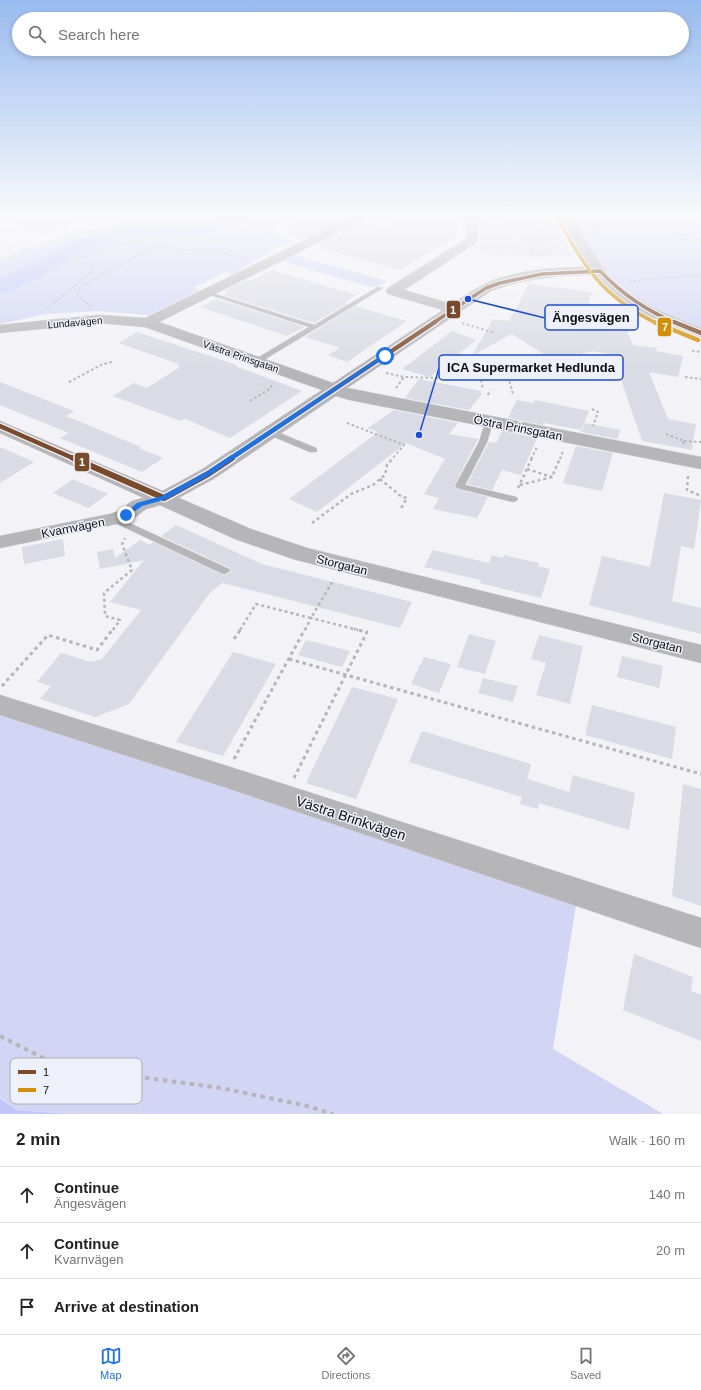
<!DOCTYPE html>
<meta charset="utf-8">
<style>
:root{--surface:#fff;--page:#f2f2f2;--text:#222;--muted:#767676;--line:#e0e0e0;--accent:#1a73e8}
body{margin:0;font-family:Helvetica,sans-serif;background:var(--page);color:var(--text)}
.stop{position:absolute;width:12px;height:12px;margin:-9px;border:3px solid #1a73e8;border-radius:50%;background:#fff}
.stop.end{background:#1a73e8;border-color:#fff;box-shadow:0 1px 4px #0008}
.list{margin:0;padding:0;list-style:none}
h2{display:flex;justify-content:space-between;align-items:center;height:52px;margin:0;padding:0 16px;font-size:17px}
h2 small{font-size:13px;font-weight:400;color:var(--muted)}
.list li{display:grid;grid-template-columns:26px 1fr auto;gap:12px;align-items:center;box-sizing:border-box;height:56px;padding:0 16px;border-top:1px solid var(--line)}
.list b{display:block;font-size:15px;white-space:nowrap}
.list p{margin:0;font-size:13px;white-space:nowrap;color:var(--muted)}
.list em{font-size:13px;font-style:normal;color:var(--muted)}
.icon{flex:none;width:22px;height:22px;fill:none;stroke:currentColor;stroke-width:2;stroke-linecap:round;stroke-linejoin:round}
.map{position:relative;flex:none;width:701px;height:1114px;overflow:hidden}
.search{position:absolute;background:var(--surface);box-shadow:0 2px 6px #0003;left:12px;right:12px;top:12px;height:44px;display:flex;align-items:center;gap:10px;box-sizing:border-box;padding:0 14px;border-radius:22px;color:var(--muted);font-size:15px}
.sheet{height:220px;background:var(--surface)}
nav{display:flex;justify-content:space-around;align-items:center;box-sizing:border-box;height:56px;border-top:1px solid var(--line);background:var(--surface);font-size:11px;color:var(--muted)}
nav a{display:grid;justify-items:center;gap:2px}
nav .on{color:var(--accent)}
.map>svg:first-child{display:block}
.built{fill:#e2e3ef}
.green{fill:#d2d5f4}
.water{fill:#c0c6fa}
.lines{fill:none;stroke-linecap:round;stroke-linejoin:round}
.river{fill:#c0c6fa;fill-rule:evenodd}
.building{fill:#dadbe4}
.lane-casing{stroke:#ceced1;stroke-width:1}
.street-casing{stroke:#ceced1;stroke-width:1}
.secondary-casing{stroke:#ceced1;stroke-width:1}
.path-far4{stroke:#b6b6ba;stroke-width:1.5;stroke-dasharray:2 2;stroke-linecap:butt}
.path-far3{stroke:#b6b6ba;stroke-width:2;stroke-dasharray:2.5 2.5;stroke-linecap:butt}
.path-far2{stroke:#b6b6ba;stroke-width:2.5;stroke-dasharray:3 3;stroke-linecap:butt}
.path-far1{stroke:#b6b6ba;stroke-width:3;stroke-dasharray:3.5 3.5;stroke-linecap:butt}
.path{stroke:#b6b6ba;stroke-width:4;stroke-dasharray:4.5 4.5;stroke-linecap:butt}
.lane{fill:#b6b6b9;fill-rule:evenodd}
.street{fill:#b6b6b9;fill-rule:evenodd}
.secondary{fill:#b6b6b8;fill-rule:evenodd}
.bus-1-far2-casing{stroke:#eff1fa;stroke-width:5.5}
.bus-1-far1-casing{stroke:#eff1fa;stroke-width:7}
.bus-1-casing{stroke:#eff1fa;stroke-width:9}
.bus-2-far1-casing{stroke:#eff1fa;stroke-width:5.5}
.bus-2-casing{stroke:#eff1fa;stroke-width:7}
.bus-1-far2{stroke:#7a4b2a;stroke-width:3.5}
.bus-1-far1{stroke:#7a4b2a;stroke-width:4.5}
.bus-1{stroke:#7a4b2a;stroke-width:6}
.bus-2-far1{stroke:#d48f03;stroke-width:3.5}
.bus-2{stroke:#d48f03;stroke-width:4.5}
.route{fill:#1a73e8}
.labels{text-anchor:middle;stroke-width:3;stroke-linejoin:round;paint-order:stroke}
.far-street-label{font-size:10px;fill:#0e0e11;stroke:#eff1fa}
.street-label{font-size:12px;fill:#0e0e11;stroke:#eff1fa}
.near-street-label{font-size:14px;fill:#0e0e11;stroke:#eff1fa}
.key{fill:#eff1fa;stroke:#acadb4;stroke-width:1}
.key-label{font-size:11px;fill:#0e0e11}
.leader{fill:none;stroke:#1d4ed8;stroke-width:1.5}
.callout-dot{fill:#1d4ed8;stroke:#eff1fa;stroke-width:1.5}
.callout{fill:#eff1fa;stroke:#1d4ed8;stroke-width:1.5}
.callout-label{font-size:13px;text-anchor:middle;font-weight:bold;fill:#0e0e11}
.line-badge{stroke:#eff1fa;stroke-width:1.5}
.badge-label{font-size:11px;text-anchor:middle;font-weight:bold;fill:#fff}
</style>
<div class="map">
<svg width="701" height="1114" viewBox="0 0 701 1114">
<rect width="100%" height="100%" fill="#f2f2f7"/>
<!-- built -->
<path class="built" d="M 481,215 L 551,215 L 573,257 L 499,258 L 472,249 L 480,243 Z"/>
<!-- green -->
<path class="green" d="M 169,215 L 299,215 L 263,231 L 294,241 L 278,247 L 233,274 L 225,272 L 193,288 L 200,290 L 149,315 L 98,311 L 46,314 L 0,324 L 0,262 C 53,237 111,226 169,215 Z
M 565,215 L 701,215 L 701,333 L 688,328 L 607,282 Z
M 289,254 L 387,281 L 376,287 L 367,286 L 277,260 Z
M 0,715 L 577,899 L 553,1049 L 663,1114 L 68,1114 L 16,1110 L 0,1097 Z"/>
<!-- water -->
<path class="water" d="M 0,1098 L 16,1110 L 68,1114 L 0,1114 Z"/>
<g class="lines">
<!-- river -->
<path class="river" d="M 231,215 L 266,215 L 263,219 L 199,235 L 126,237 C 81,246 45,282 0,293 L 0,278 L 27,266 L 65,245 L 103,230 L 126,225 L 199,223 Z"/>
</g>
<!-- building -->
<path class="building" d="M 0,215 L 90,215 L 91,218 L 41,234 L 0,217 Z
M 313,215 L 335,215 L 346,218 L 304,239 L 284,233 L 292,228 L 287,227 Z
M 393,215 L 458,215 L 456,237 L 399,270 L 319,248 L 325,245 L 320,243 L 362,222 L 389,229 Z
M 515,219 L 537,219 L 546,237 L 543,237 L 553,256 L 530,256 L 518,232 L 521,232 Z
M 273,270 L 292,276 L 356,295 L 344,303 L 347,304 L 314,323 L 223,295 L 228,293 L 224,291 L 246,280 L 250,281 Z
M 529,284 L 592,292 L 588,303 L 617,307 L 633,345 L 657,348 L 656,351 L 683,356 L 678,377 L 649,372 L 668,419 L 696,424 L 692,450 L 642,441 L 617,368 L 621,356 L 592,351 L 556,362 L 512,334 L 472,356 L 493,319 L 509,321 Z
M 216,299 L 305,327 L 287,336 L 200,307 Z
M 355,306 L 407,321 L 347,362 L 328,355 L 340,348 L 305,337 Z
M 452,331 L 476,340 L 430,377 L 402,369 Z
M 137,332 L 237,365 L 235,366 L 302,391 L 230,438 L 185,419 L 181,421 L 113,396 L 134,383 L 147,388 L 180,367 L 177,366 L 179,364 L 118,343 Z
M 419,379 L 481,391 L 480,393 L 482,394 L 469,410 L 405,398 Z
M 0,382 L 74,411 L 66,416 L 141,447 L 139,448 L 163,458 L 142,472 L 60,438 L 69,433 L 0,405 Z
M 517,400 L 533,403 L 535,400 L 589,411 L 581,430 L 544,423 L 543,425 L 508,418 Z
M 394,410 L 458,423 L 449,434 L 478,439 L 454,486 L 457,489 L 488,497 L 477,518 L 433,509 L 439,498 L 424,494 L 445,459 L 406,443 L 317,512 L 289,499 L 378,432 L 368,428 Z
M 585,423 L 620,430 L 618,439 L 581,432 Z
M 502,431 L 537,438 L 521,475 L 502,470 L 492,490 L 467,484 L 489,442 L 496,443 Z
M 576,446 L 613,453 L 602,491 L 563,483 Z
M 0,447 L 34,462 L 0,483 Z
M 73,479 L 79,482 L 108,494 L 88,508 L 53,493 Z
M 664,493 L 701,500 L 694,549 L 681,546 L 672,601 L 701,608 L 701,634 L 589,605 L 602,556 L 650,567 Z
M 176,525 L 262,564 L 412,602 L 400,628 L 222,583 L 209,594 L 129,704 L 95,717 L 40,699 L 51,686 L 37,682 L 61,653 L 91,662 L 102,659 L 141,610 L 110,602 L 144,560 L 100,569 L 97,552 L 113,549 L 115,558 L 140,540 L 150,545 L 153,542 L 221,574 L 226,575 L 231,572 L 230,568 L 161,536 Z
M 63,539 L 65,556 L 24,564 L 22,547 Z
M 433,550 L 489,563 L 492,555 L 503,558 L 504,555 L 539,563 L 538,566 L 550,569 L 541,598 L 480,583 L 481,580 L 424,567 Z
M 469,634 L 496,641 L 485,674 L 457,667 Z
M 539,635 L 583,646 L 570,704 L 536,695 L 546,663 L 531,659 Z
M 306,640 L 350,651 L 342,667 L 298,655 Z
M 233,652 L 276,664 L 223,756 L 176,742 Z
M 622,656 L 663,666 L 659,688 L 617,677 Z
M 424,657 L 451,664 L 439,693 L 411,684 Z
M 483,678 L 518,686 L 513,702 L 478,693 Z
M 352,687 L 398,699 L 356,799 L 306,783 Z
M 592,705 L 676,727 L 672,759 L 585,735 Z
M 422,731 L 531,764 L 527,779 L 569,792 L 573,775 L 635,793 L 629,830 L 539,803 L 538,809 L 520,804 L 522,797 L 409,762 Z
M 683,784 L 701,789 L 701,906 L 672,896 Z
M 634,954 L 693,977 L 691,991 L 701,995 L 701,1041 L 623,1010 Z"/>
<g class="lines">
<!-- lane casing -->
<g class="lane-casing">
<path id="lane" d="M 378,287 L 383,288 L 257,364 L 254,364 L 254,360 L 309,327 L 204,293 L 209,292 L 314,325 Z
M 486,420 L 489,420 L 493,422 L 487,442 L 465,485 L 516,497 L 518,499 L 516,501 L 513,502 L 457,488 L 455,486 L 479,442 Z
M 270,429 L 316,448 L 317,450 L 316,452 L 310,452 L 267,434 L 266,432 L 267,430 Z
M 114,516 L 229,569 L 230,571 L 225,574 L 221,573 L 111,521 L 109,519 L 111,517 Z"/>
</g>
<!-- street casing -->
<g class="street-casing">
<path id="street" d="M 356,215 L 371,215 L 369,217 L 159,322 L 333,383 L 443,310 L 388,294 L 386,291 L 388,288 L 466,239 L 466,215 L 478,215 L 478,240 L 476,243 L 404,290 L 452,304 C 462,298 471,291 481,286 C 509,270 558,267 589,267 L 559,215 L 571,215 C 579,229 587,244 596,258 C 599,263 604,268 606,272 C 621,297 675,318 701,328 L 701,337 C 665,329 617,305 595,275 C 559,275 525,278 491,291 L 347,388 L 701,457 L 701,469 L 350,400 L 336,396 L 215,478 L 171,502 L 146,509 L 133,519 L 121,523 L 0,548 L 0,536 L 110,514 L 119,511 L 132,501 L 157,494 L 201,470 L 322,390 L 145,327 L 99,323 L 0,333 L 0,325 L 99,315 L 145,318 Z
M 0,695 L 224,765 L 701,918 L 701,948 L 224,787 L 0,715 Z"/>
</g>
<!-- secondary casing -->
<g class="secondary-casing">
<path id="secondary" d="M 0,421 L 251,529 L 307,548 L 701,645 L 701,663 L 293,559 L 235,539 L 0,433 Z"/>
</g>
<!-- path-far4 -->
<path class="path-far4" d="M 592,215 L 600,228 L 596,232 L 596,236
M 607,215 L 701,240
M 154,218 L 170,220
M 0,244 L 25,250
M 158,245 L 182,250 L 215,251 L 244,258
M 0,260 C 53,238 107,226 163,215
M 630,281 L 701,275
M 91,306 L 78,296 L 78,290 L 83,285 L 158,245 L 166,222 L 189,215
M 47,309 L 95,269 L 94,267 L 78,262 L 78,259 L 118,244 L 129,243 L 151,248"/>
<!-- path-far3 -->
<path class="path-far3" d="M 462,323 L 495,333
M 692,351 L 701,352
M 386,373 L 404,377 L 509,380 L 513,394
M 685,377 L 701,379
M 481,380 L 483,389
M 69,382 L 103,364 L 112,362
M 396,388 L 404,377
M 488,395 L 490,390
M 250,401 L 271,388 L 272,382
M 592,409 L 598,412 L 593,426
M 347,423 L 404,445 L 392,459
M 666,434 L 684,441 L 683,444
M 684,441 L 701,442
M 531,459 L 537,447
M 560,459 L 563,451"/>
<!-- path-far2 -->
<path class="path-far2" d="M 527,469 L 552,477
M 688,476 L 687,490 L 701,496
M 380,479 L 402,497 L 407,498 L 400,510
M 520,485 L 552,477 L 560,458
M 518,488 L 532,458
M 312,523 L 351,494 L 373,485 L 385,475 L 387,465 L 393,458
M 113,630 L 120,620 L 105,616 L 104,593 L 132,570 L 122,544 L 125,538
M 240,630 L 256,604 L 311,618 L 334,579
M 305,630 L 311,618 L 358,630"/>
<!-- path-far1 -->
<path class="path-far1" d="M 234,639 L 241,629
M 289,659 L 701,774
M 2,686 L 48,635 L 97,650 L 113,629
M 234,759 L 305,629
M 294,778 L 367,632 L 354,629"/>
<!-- path -->
<path class="path" d="M 0,1036 L 59,1066 L 221,1088 L 303,1105 L 333,1114"/>
<!-- lane -->
<use href="#lane" class="lane"/>
<!-- street -->
<use href="#street" class="street"/>
<!-- secondary -->
<use href="#secondary" class="secondary"/>
<!-- bus-1-far2 casing -->
<g class="bus-1-far2-casing">
<path id="bus-1-far2" d="M 600,271 C 622,294 647,311 676,323
M 433,323 L 486,288 L 500,283 L 542,274 L 600,271"/>
</g>
<!-- bus-1-far1 casing -->
<g class="bus-1-far1-casing">
<path id="bus-1-far1" d="M 674,322 L 701,333
M 0,426 L 75,459
M 230,459 L 435,322"/>
</g>
<!-- bus-1 casing -->
<g class="bus-1-casing">
<path id="bus-1" d="M 73,458 L 164,498
M 164,498 L 208,474 L 232,458"/>
</g>
<!-- bus-2-far1 casing -->
<g class="bus-2-far1-casing">
<path id="bus-2-far1" d="M 558,219 C 586,269 603,297 656,323"/>
</g>
<!-- bus-2 casing -->
<g class="bus-2-casing">
<path id="bus-2" d="M 654,322 L 698,340"/>
</g>
<!-- bus-1-far2 -->
<use href="#bus-1-far2" class="bus-1-far2"/>
<!-- bus-1-far1 -->
<use href="#bus-1-far1" class="bus-1-far1"/>
<!-- bus-1 -->
<use href="#bus-1" class="bus-1"/>
<!-- bus-2-far1 -->
<use href="#bus-2-far1" class="bus-2-far1"/>
<!-- bus-2 -->
<use href="#bus-2" class="bus-2"/>
</g>
<!-- sky -->
<linearGradient id="sky" x2="0" y2="1"><stop stop-color="#98bbef"/><stop offset="0.58" stop-color="#f9f9fb"/><stop offset="1" stop-color="#f9f9fb" stop-opacity="0"/></linearGradient>
<rect width="701" height="371" fill="url(#sky)"/>
<!-- route -->
<path class="route" d="M 383,355 L 387,356 L 210,475 L 167,499 L 142,506 L 128,516 L 123,515 L 137,503 L 162,496 L 206,472 Z"/>
<g class="labels">
<!-- far-street labels -->
<g class="far-street-label">
<text transform="translate(75 322) rotate(-5)" y="4">Lundavägen</text>
<text transform="translate(241 356) rotate(19)" y="4">Västra Prinsgatan</text>
</g>
<!-- street labels -->
<g class="street-label">
<text transform="translate(518 428) rotate(11)" y="4">Östra Prinsgatan</text>
<text transform="translate(73 528) rotate(-11)" y="4">Kvarnvägen</text>
<text transform="translate(342 565) rotate(14)" y="4">Storgatan</text>
<text transform="translate(657 643) rotate(14)" y="4">Storgatan</text>
</g>
<!-- near-street labels -->
<g class="near-street-label">
<text transform="translate(351 818) rotate(18)" y="5">Västra Brinkvägen</text>
</g>
</g>
<!-- legend -->
<rect x="10" y="1058" width="132" height="46" rx="6" class="key"/>
<rect x="18" y="1070" width="18" height="4" fill="#7a4b2a"/>
<rect x="18" y="1088" width="18" height="4" fill="#d48f03"/>
<g class="key-label">
<text x="43" y="1076">1</text>
<text x="43" y="1094">7</text>
</g>
<!-- callouts -->
<path class="leader" d="M468 299L545 318M419 435L439 368"/>
<g class="callout-dot">
<circle cx="468" cy="299" r="4"/>
<circle cx="419" cy="435" r="4"/>
</g>
<g class="callout">
<rect x="545" y="305" width="93" height="25" rx="4"/>
<rect x="439" y="355" width="184" height="25" rx="4"/>
</g>
<g class="callout-label">
<text x="591" y="322">Ängesvägen</text>
<text x="531" y="372">ICA Supermarket Hedlunda</text>
</g>
<g class="line-badge">
<rect x="446" y="300" width="15" height="19" rx="4" fill="#7a4b2a"/>
<rect x="657" y="317" width="15" height="20" rx="4" fill="#d48f03"/>
<rect x="74" y="452" width="16" height="20" rx="4" fill="#7a4b2a"/>
</g>
<g class="badge-label">
<text x="453" y="314">1</text>
<text x="665" y="331">7</text>
<text x="82" y="466">1</text>
</g>
</svg>
<div class="stop" style="left:385px;top:356px"></div>
<div class="stop end" style="left:126px;top:515px"></div>
<div class="search"><svg class="icon" aria-label="search" viewBox="0 0 24 24"><circle cx="10" cy="10" r="6"/><path d="M15 15l6 6"/></svg>Search here</div>
</div>
<section class="sheet">
<h2>2 min<small>Walk · 160 m</small></h2>
<ul class="list">
<li><svg class="icon" aria-label="ahead" viewBox="0 0 24 24"><path d="M12 20V5M6 11l6-6 6 6"/></svg><div><b>Continue</b><p>Ängesvägen</p></div><em>140 m</em></li>
<li><svg class="icon" aria-label="ahead" viewBox="0 0 24 24"><path d="M12 20V5M6 11l6-6 6 6"/></svg><div><b>Continue</b><p>Kvarnvägen</p></div><em>20 m</em></li>
<li><svg class="icon" aria-label="arrive" viewBox="0 0 24 24"><path d="M6 21V4h12l-3 4 3 4H6"/></svg><div><b>Arrive at destination</b></div></li>
</ul>
</section>
<nav>
<a class="on"><svg class="icon" aria-label="map" viewBox="0 0 24 24"><path d="M3 6l6-2 6 2 6-2v14l-6 2-6-2-6 2zM9 4v14M15 6v14"/></svg>Map</a>
<a><svg class="icon" aria-label="directions" viewBox="0 0 24 24"><path d="M12 3l9 9-9 9-9-9zM9 14v-3h6M13 9l2 2-2 2"/></svg>Directions</a>
<a><svg class="icon" aria-label="saved" viewBox="0 0 24 24"><path d="M7 4h10v16l-5-4-5 4z"/></svg>Saved</a>
</nav>
